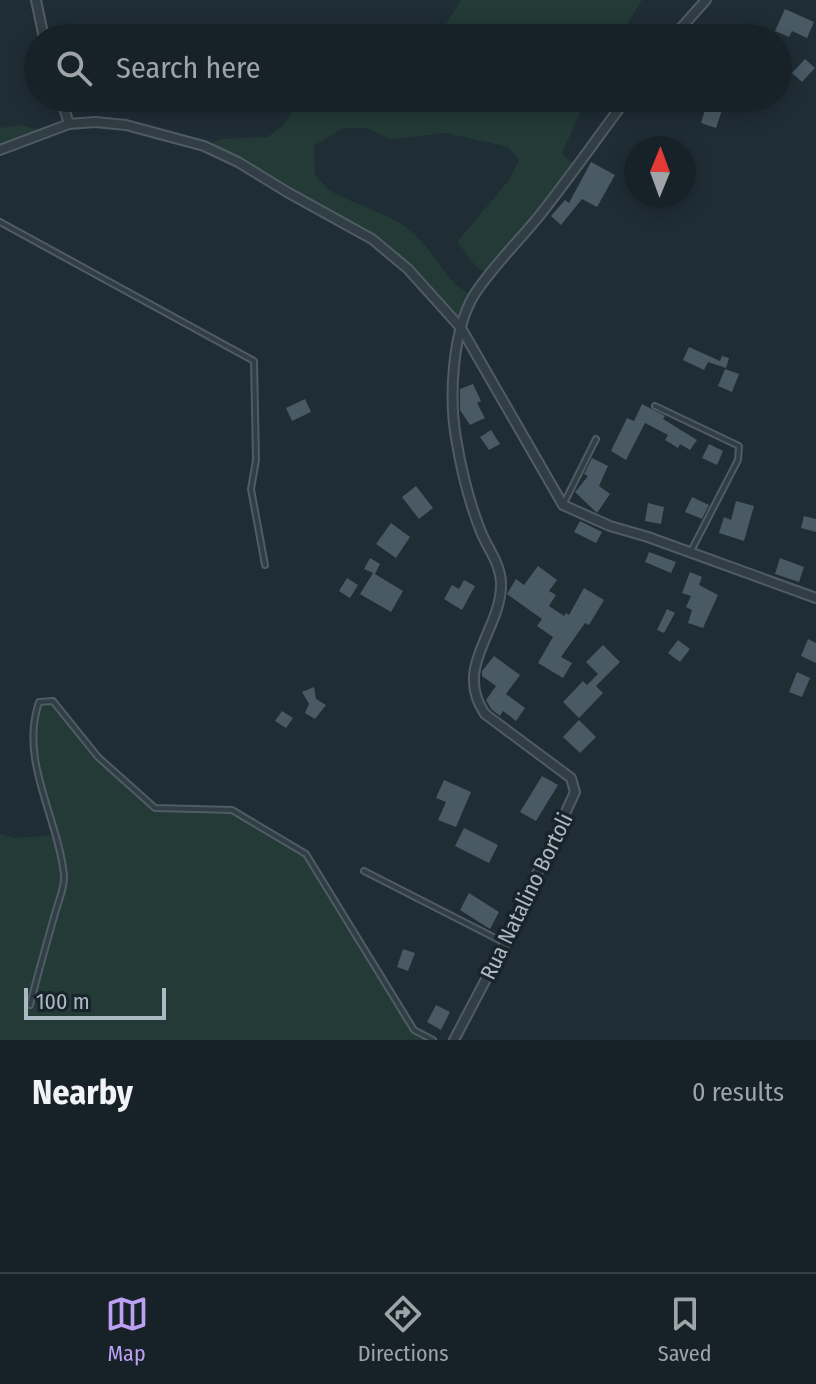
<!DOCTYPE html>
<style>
:root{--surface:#172228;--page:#242f34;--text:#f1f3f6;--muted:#9ea4a8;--line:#363f45;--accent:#bca0f2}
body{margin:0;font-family:"Fira Sans Condensed",sans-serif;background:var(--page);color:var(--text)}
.compass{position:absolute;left:624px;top:136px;width:72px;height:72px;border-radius:50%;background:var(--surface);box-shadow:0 4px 20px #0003;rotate:1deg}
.scale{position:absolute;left:24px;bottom:20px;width:142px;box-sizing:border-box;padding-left:8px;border:4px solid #abb9c3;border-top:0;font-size:22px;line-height:28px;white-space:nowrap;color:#abb9c3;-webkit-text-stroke:6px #18232a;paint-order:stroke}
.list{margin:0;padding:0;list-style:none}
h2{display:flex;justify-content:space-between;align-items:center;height:104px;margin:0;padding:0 32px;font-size:34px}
h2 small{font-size:26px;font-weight:400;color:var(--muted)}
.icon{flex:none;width:44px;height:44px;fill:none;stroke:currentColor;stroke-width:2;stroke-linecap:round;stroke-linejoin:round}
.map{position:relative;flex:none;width:816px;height:1040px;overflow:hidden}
.search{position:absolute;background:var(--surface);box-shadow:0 4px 20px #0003;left:24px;right:24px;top:24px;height:88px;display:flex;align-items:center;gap:20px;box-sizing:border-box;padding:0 28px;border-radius:44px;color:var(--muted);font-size:30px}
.sheet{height:232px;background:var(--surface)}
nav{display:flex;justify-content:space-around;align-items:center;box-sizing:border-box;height:112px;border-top:2px solid var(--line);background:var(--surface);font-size:22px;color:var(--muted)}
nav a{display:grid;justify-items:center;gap:4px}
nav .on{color:var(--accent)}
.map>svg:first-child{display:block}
.green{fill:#233a36}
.building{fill:#495a64}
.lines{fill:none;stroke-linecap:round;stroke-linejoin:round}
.lane-casing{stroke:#4f5c64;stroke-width:8}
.street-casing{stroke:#4f5c64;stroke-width:12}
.lane{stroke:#323e45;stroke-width:4}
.street{stroke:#323e45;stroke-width:8}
.labels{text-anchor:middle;stroke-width:7;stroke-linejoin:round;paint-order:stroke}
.street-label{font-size:22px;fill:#abb9c3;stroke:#18232a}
</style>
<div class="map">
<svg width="816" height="1040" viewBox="0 0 816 1040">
<rect width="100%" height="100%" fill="#1f2d35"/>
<!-- green -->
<path class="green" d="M 461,0 L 642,0 L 619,38 L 437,38 Z
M 302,98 L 586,98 L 562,154 L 577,166 L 492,274 L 477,268 L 457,242 L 509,180 L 519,160 L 508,147 L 446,133 L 390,139 L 366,128 L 343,128 L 314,146 L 315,175 C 321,181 326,188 333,192 C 361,208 396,214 419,239 C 440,260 445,282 474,296 L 461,328 L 372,239 L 204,146 L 222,139 L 268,137 L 283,125 Z
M 21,125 L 47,132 L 0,150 L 0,128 Z
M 53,701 L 98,757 L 154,808 L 232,810 L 306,854 L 414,1030 L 433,1040 L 0,1040 L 0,834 L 15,838 L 56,835 C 42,794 24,745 39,702 Z"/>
<!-- building -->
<path class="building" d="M 785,9 L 814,22 L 807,38 L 792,31 L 789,37 L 775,31 Z
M 805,59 L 815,68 L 802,82 L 792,73 Z
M 707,104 L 722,110 L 716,128 L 701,123 Z
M 591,162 L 615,175 L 597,207 L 582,199 L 561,225 L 551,216 L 565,200 L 569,203 Z
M 689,347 L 720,361 L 722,356 L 729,358 L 726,368 L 708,362 L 704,370 L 683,360 Z
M 725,369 L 739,374 L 732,392 L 718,386 Z
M 473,384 L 481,401 L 477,403 L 485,418 L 470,425 L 460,410 L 460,389 Z
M 305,399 L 311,412 L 292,421 L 286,408 Z
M 642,404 L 665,416 L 663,419 L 697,440 L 690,450 L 680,444 L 678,448 L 665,440 L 668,435 L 645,423 L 626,460 L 611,451 L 627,418 L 634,421 Z
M 491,430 L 500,444 L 489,450 L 480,437 Z
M 709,444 L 723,451 L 717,465 L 702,458 Z
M 592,458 L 608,466 L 599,486 L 610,494 L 597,513 L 575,492 L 588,476 L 584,474 Z
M 416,486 L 433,508 L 419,519 L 402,497 Z
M 692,497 L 709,505 L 702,519 L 685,512 Z
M 736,501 L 754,506 L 744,541 L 719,533 L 724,517 L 731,520 Z
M 648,503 L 664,507 L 661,524 L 645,521 Z
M 804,516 L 816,519 L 816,532 L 801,528 Z
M 580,521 L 602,532 L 596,543 L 574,532 Z
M 391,523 L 410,537 L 396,558 L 376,544 Z
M 649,552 L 676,562 L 671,573 L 645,562 Z
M 370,558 L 380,564 L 375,574 L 403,591 L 391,612 L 360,594 L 373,573 L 364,569 Z
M 780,558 L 804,567 L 799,582 L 775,574 Z
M 538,566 L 557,580 L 549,591 L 556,595 L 549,606 L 564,616 L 566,613 L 569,615 L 584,588 L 604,600 L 589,625 L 585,623 L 561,657 L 572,663 L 563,678 L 538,663 L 553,637 L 537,626 L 542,619 L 507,594 L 516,579 L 524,585 Z
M 690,572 L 702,577 L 699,585 L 718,595 L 703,628 L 688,623 L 692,610 L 686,607 L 691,596 L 682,593 Z
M 347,578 L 358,585 L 350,598 L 339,591 Z
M 464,580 L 475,586 L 462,610 L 444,599 L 452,585 L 459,589 Z
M 667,609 L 675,613 L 664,633 L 657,630 Z
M 808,639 L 816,643 L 816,663 L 801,656 Z
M 678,640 L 690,649 L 680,662 L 668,653 Z
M 603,645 L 620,662 L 596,686 L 603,693 L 579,718 L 563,702 L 583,681 L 587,685 L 598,674 L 586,662 Z
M 494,656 L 520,675 L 506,694 L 525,708 L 516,721 L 503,711 L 500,716 L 491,709 L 486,700 L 496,686 L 482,676 L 482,671 Z
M 797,672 L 810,678 L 802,697 L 789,692 Z
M 314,687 L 316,699 L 326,705 L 315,719 L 305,713 L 309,704 L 302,692 Z
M 282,711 L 293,718 L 286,728 L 275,721 Z
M 579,720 L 596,737 L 580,753 L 563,737 Z
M 542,776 L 558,785 L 536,821 L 520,812 Z
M 444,780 L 471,792 L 456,827 L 438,820 L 446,802 L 436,798 Z
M 464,828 L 498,845 L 489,863 L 455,846 Z
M 469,893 L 499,912 L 490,929 L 460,910 Z
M 403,949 L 415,953 L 408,971 L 397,967 Z
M 436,1005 L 450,1012 L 441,1030 L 427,1022 Z"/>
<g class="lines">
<!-- lane casing -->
<g class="lane-casing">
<path id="lane" d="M 0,222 L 254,361 L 256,460 L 251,489 L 265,565
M 655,406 L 739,446 L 738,460 L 691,551
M 564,503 L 596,439
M 364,871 L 505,943
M 30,1005 C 38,973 47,942 56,910 C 59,900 65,886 64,875 C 58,817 19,761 39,702 L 53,701 L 98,757 L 155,808 L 232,810 L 306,854 L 414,1030 L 433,1040"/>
</g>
<!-- street casing -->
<g class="street-casing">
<path id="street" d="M 36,0 L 44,38
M 672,38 L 706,0
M 61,98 L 69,124
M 0,150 L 69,124 L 95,122 L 126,125 L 204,146 L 238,162 L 287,192 L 372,239 L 408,269 L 461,328 L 563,505 L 610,526 L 648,537 L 816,598
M 454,1040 L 505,943 L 575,792 L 571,778 L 485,714 C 452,666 503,629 501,582 C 500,563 488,549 481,532 C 469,502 461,469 456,438 C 449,397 452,332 474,295 C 492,267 519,241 540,215 C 570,177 598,137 627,98"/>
</g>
<!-- lane -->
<use href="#lane" class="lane"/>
<!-- street -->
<use href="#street" class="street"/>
</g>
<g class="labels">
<!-- street labels -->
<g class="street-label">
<text transform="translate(526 896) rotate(-64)" y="8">Rua Natalino Bortoli</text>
</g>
</g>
</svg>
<svg class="compass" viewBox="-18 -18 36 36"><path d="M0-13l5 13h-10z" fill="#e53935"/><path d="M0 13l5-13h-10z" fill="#9ea4a8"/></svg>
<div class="scale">100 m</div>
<div class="search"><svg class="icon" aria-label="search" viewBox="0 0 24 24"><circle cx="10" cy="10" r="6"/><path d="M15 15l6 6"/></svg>Search here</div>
</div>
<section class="sheet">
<h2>Nearby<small>0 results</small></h2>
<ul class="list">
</ul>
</section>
<nav>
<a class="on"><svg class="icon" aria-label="map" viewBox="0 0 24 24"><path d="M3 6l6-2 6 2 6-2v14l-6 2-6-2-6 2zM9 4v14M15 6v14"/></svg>Map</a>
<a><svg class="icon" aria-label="directions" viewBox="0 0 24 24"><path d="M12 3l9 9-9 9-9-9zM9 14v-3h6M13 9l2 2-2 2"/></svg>Directions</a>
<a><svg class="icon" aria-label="saved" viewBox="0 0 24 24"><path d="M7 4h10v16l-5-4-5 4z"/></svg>Saved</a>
</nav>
